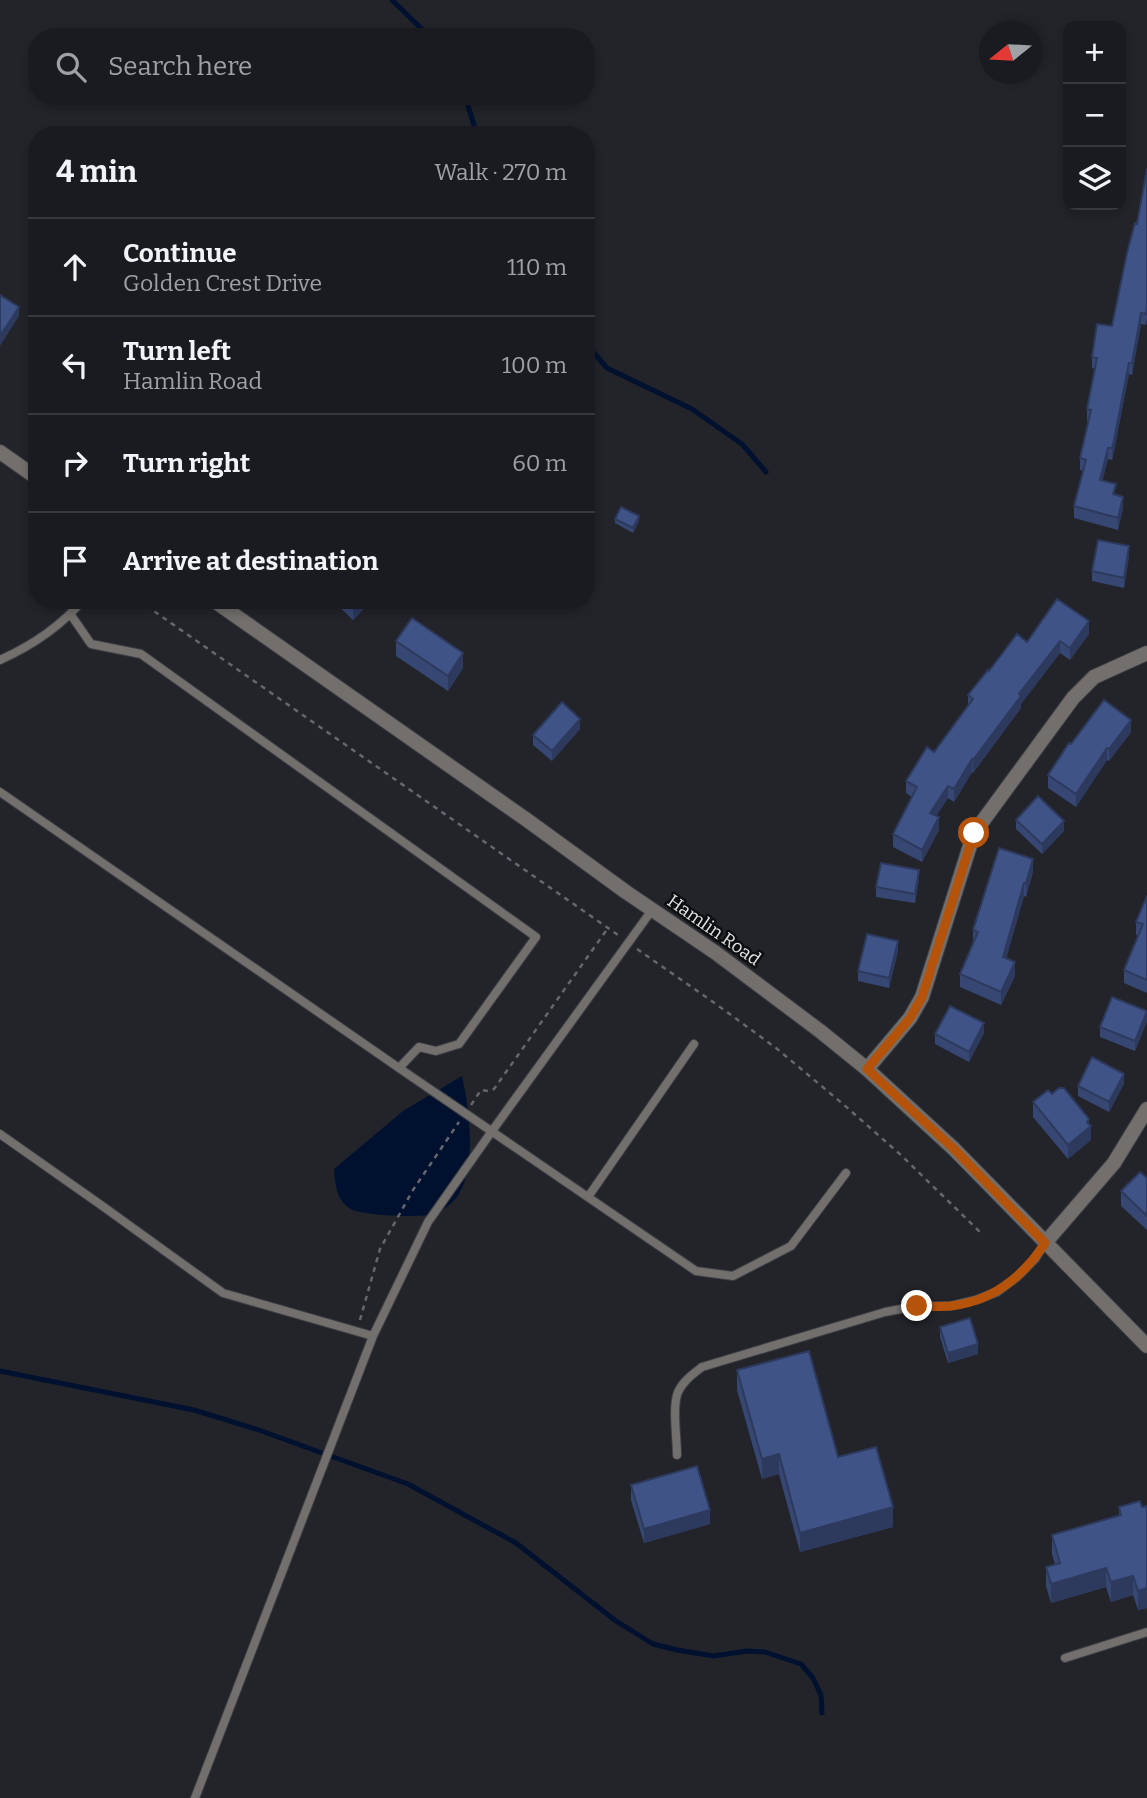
<!DOCTYPE html>
<meta charset="utf-8">
<style>
:root{--surface:#1a1b20;--page:#232429;--text:#f1f3f6;--muted:#9fa1a5;--line:#38393e}
body{margin:0;font-family:Bitter,serif;background:var(--page);color:var(--text)}
.controls{position:absolute;right:21px;top:21px;display:grid;overflow:hidden;border-radius:14px;box-shadow:0 4px 10px #0003}
.controls button{width:63px;height:63px;display:grid;place-items:center;padding:0;border:0;border-bottom:2px solid var(--line);background:var(--surface);color:var(--text);font:35px sans-serif}
.compass{position:absolute;left:979px;top:21px;width:63px;height:63px;border-radius:50%;background:var(--surface);box-shadow:0 4px 10px #0003;rotate:252deg}
.stop{position:absolute;width:21px;height:21px;margin:-16px;border:5px solid #b45309;border-radius:50%;background:#fff}
.stop.end{background:#b45309;border-color:#fff;box-shadow:0 2px 7px #0008}
.list{margin:0;padding:0;list-style:none}
h2{display:flex;justify-content:space-between;align-items:center;height:91px;margin:0;padding:0 28px;font-size:30px}
h2 small{font-size:23px;font-weight:400;color:var(--muted)}
.list li{display:grid;grid-template-columns:46px 1fr auto;gap:21px;align-items:center;box-sizing:border-box;height:98px;padding:0 28px;border-top:2px solid var(--line)}
.list b{display:block;font-size:26px;white-space:nowrap}
.list p{margin:0;font-size:23px;white-space:nowrap;color:var(--muted)}
.list em{font-size:23px;font-style:normal;color:var(--muted)}
.icon{flex:none;width:38px;height:38px;fill:none;stroke:currentColor;stroke-width:2;stroke-linecap:round;stroke-linejoin:round}
.map{position:relative;flex:none;width:1147px;height:1798px;overflow:hidden}
.search{position:absolute;background:var(--surface);box-shadow:0 4px 10px #0003;left:28px;top:28px;width:567px;height:77px;display:flex;align-items:center;gap:18px;box-sizing:border-box;padding:0 24px;border-radius:28px;color:var(--muted);font-size:26px}
.panel{position:absolute;background:var(--surface);box-shadow:0 4px 10px #0003;left:28px;top:126px;width:567px;height:483px;border-radius:28px}
.map>svg:first-child{display:block}
.water{fill:#001130}
.lines{fill:none;stroke-linecap:round;stroke-linejoin:round}
.stream{stroke:#001130;stroke-width:5}
.service-casing{stroke:#3d3f44;stroke-width:10}
.minor-casing{stroke:#3d3f44;stroke-width:16}
.tertiary-casing{stroke:#3d3f44;stroke-width:16}
.path{stroke:#65676d;stroke-width:2.5;stroke-dasharray:5 5;stroke-linecap:butt}
.service{stroke:#726f6d;stroke-width:8}
.minor{stroke:#726f6d;stroke-width:14}
.tertiary{stroke:#726f6d;stroke-width:14}
.wall{fill:#374773}
.shaded-wall{fill:#2d3a5e}
.building{fill:#405386;stroke:#2d3a5e;stroke-width:2}
.route{stroke:#b45309;stroke-width:9}
.labels{text-anchor:middle;stroke-width:5;stroke-linejoin:round;paint-order:stroke}
.street-label{font-size:18px;fill:#e1e3e7;stroke:#0d0e10}
</style>
<div class="map">
<svg width="1147" height="1798" viewBox="0 0 1147 1798">
<rect width="100%" height="100%" fill="#22242a"/>
<!-- water -->
<path class="water" d="M 462,1076 C 469,1108 477,1165 459,1194 C 454,1202 443,1211 434,1214 C 420,1218 360,1216 349,1208 C 336,1199 335,1182 334,1169 L 403,1111 Z"/>
<g class="lines">
<!-- stream -->
<path class="stream" d="M 392,0 L 430,37
M 465,96 L 477,135
M 586,344 L 607,368 L 692,409 L 742,444 L 766,472
M 0,1371 L 194,1410 L 256,1429 L 408,1484 L 516,1543 L 616,1621 L 653,1644 L 677,1650 L 714,1656 L 747,1651 L 765,1652 L 801,1664 L 813,1678 L 821,1695 L 822,1713"/>
<!-- service casing -->
<g class="service-casing">
<path id="service" d="M 0,660 C 31,646 61,626 83,600
M 0,792 L 399,1068 L 419,1047 L 436,1051 L 459,1044 L 536,937 L 141,654 L 91,644 L 71,615
M 399,1068 L 696,1271 L 733,1276 L 791,1246 L 846,1173
M 0,1134 L 101,1205 L 223,1293 L 373,1336
M 588,1197 L 694,1044
M 677,1455 C 677,1437 672,1407 678,1392 C 683,1381 693,1374 702,1367 L 885,1312 L 917,1306 L 950,1306 L 976,1300 L 997,1292 L 1017,1277 L 1035,1259 L 1045,1243
M 1065,1658 L 1147,1632
M 195,1798 L 373,1336 L 428,1222 L 492,1131 L 652,910"/>
</g>
<!-- minor casing -->
<g class="minor-casing">
<path id="minor" d="M 867,1069 L 910,1018 L 922,997 L 974,833 L 1073,698 L 1094,677 L 1147,653
M 1045,1243 L 1114,1163 L 1147,1109"/>
</g>
<!-- tertiary casing -->
<g class="tertiary-casing">
<path id="tertiary" d="M 0,452 L 37,478
M 213,600 L 527,820 L 626,892 L 716,953 L 820,1031 L 867,1069 L 954,1149 L 1147,1346"/>
</g>
<!-- path -->
<path class="path" d="M 138,600 L 618,935
M 637,949 L 716,1004 L 776,1048 L 843,1104 L 902,1156 L 983,1235
M 471,1105 L 481,1090 L 488,1091 L 494,1089 L 608,928
M 360,1320 L 380,1249 L 413,1190 L 459,1122"/>
<!-- service -->
<use href="#service" class="service"/>
<!-- minor -->
<use href="#minor" class="minor"/>
<!-- tertiary -->
<use href="#tertiary" class="tertiary"/>
</g>
<!-- wall -->
<path class="wall" d="M 1147,169 L 1147,319 L 1146,325 L 1141,324 L 1132,375 L 1129,374 L 1114,451 L 1112,460 L 1108,459 L 1102,480 L 1116,495 L 1123,508 L 1118,530 L 1074,518 L 1074,506 L 1083,471 L 1080,470 L 1080,458 L 1089,421 L 1087,421 L 1087,409 L 1095,369 L 1092,368 L 1092,357 L 1112,326 L 1137,224 Z
M 615,519 L 639,521 L 633,533 L 615,523 Z
M 1129,556 L 1124,588 L 1092,581 L 1092,571 Z
M 332,600 L 372,600 L 353,620 Z
M 1089,634 L 1070,660 L 1060,653 L 1021,704 L 1021,708 L 973,773 L 972,772 L 954,802 L 948,798 L 936,816 L 939,830 L 922,862 L 893,847 L 893,834 L 912,797 L 906,793 L 906,781 L 934,752 L 968,705 L 968,695 L 989,671 L 1027,642 Z
M 396,641 L 463,668 L 448,691 L 396,656 Z
M 580,729 L 552,761 L 533,745 L 533,735 Z
M 1131,732 L 1109,761 L 1107,760 L 1076,807 L 1048,788 L 1048,775 L 1071,744 Z
M 1016,820 L 1064,831 L 1042,854 L 1016,829 Z
M 1033,872 L 1026,897 L 1024,896 L 1006,958 L 1015,976 L 1001,1005 L 960,987 L 960,974 L 973,943 L 973,930 Z
M 919,879 L 915,903 L 876,897 L 876,887 Z
M 1147,896 L 1147,993 L 1124,983 L 1124,970 L 1139,936 L 1136,935 L 1136,922 Z
M 898,951 L 889,988 L 858,981 L 858,971 Z
M 1147,1021 L 1135,1051 L 1100,1037 L 1100,1027 Z
M 984,1033 L 969,1062 L 935,1044 L 935,1034 Z
M 1124,1084 L 1109,1112 L 1078,1096 L 1078,1086 Z
M 1052,1094 L 1089,1125 L 1091,1140 L 1068,1159 L 1033,1117 L 1033,1102 Z
M 1147,1178 L 1147,1230 L 1121,1206 L 1121,1191 Z
M 940,1327 L 978,1354 L 948,1363 L 940,1337 Z
M 737,1370 L 838,1457 L 893,1527 L 800,1552 L 779,1474 L 762,1479 L 737,1390 Z
M 631,1485 L 710,1524 L 644,1543 L 631,1500 Z
M 1147,1506 L 1147,1608 L 1138,1610 L 1133,1595 L 1111,1602 L 1106,1587 L 1051,1603 L 1046,1586 L 1046,1567 L 1055,1565 L 1052,1554 L 1052,1535 L 1119,1515 L 1119,1507 L 1142,1507 Z"/>
<!-- shaded-wall -->
<path class="shaded-wall" d="M 19,307 L 19,316 L 0,346 L 0,336 Z
M 1141,313 L 1141,324 L 1132,375 L 1132,363 Z
M 1129,363 L 1129,374 L 1112,460 L 1112,448 Z
M 1108,448 L 1108,459 L 1100,491 L 1100,480 Z
M 1123,497 L 1123,508 L 1118,530 L 1118,518 Z
M 639,516 L 639,521 L 633,533 L 633,528 Z
M 1129,546 L 1129,556 L 1124,588 L 1124,578 Z
M 358,600 L 372,600 L 353,620 L 353,606 Z
M 1089,621 L 1089,634 L 1070,660 L 1070,648 Z
M 1060,641 L 1060,653 L 1021,704 L 1021,708 L 973,773 L 973,760 L 1019,694 Z
M 463,653 L 463,668 L 448,691 L 448,676 Z
M 580,719 L 580,729 L 552,761 L 552,751 Z
M 1131,720 L 1131,732 L 1109,761 L 1109,749 Z
M 1107,748 L 1107,760 L 1076,807 L 1076,794 Z
M 972,759 L 972,772 L 954,802 L 954,789 Z
M 948,786 L 948,798 L 930,825 L 930,813 Z
M 939,817 L 939,830 L 922,862 L 922,850 Z
M 1064,821 L 1064,831 L 1042,854 L 1042,844 Z
M 1033,859 L 1033,872 L 1026,897 L 1026,883 Z
M 919,870 L 919,879 L 915,903 L 915,894 Z
M 1024,883 L 1024,896 L 1003,970 L 1003,957 Z
M 898,941 L 898,951 L 889,988 L 889,978 Z
M 1015,962 L 1015,976 L 1001,1005 L 1001,992 Z
M 1147,1011 L 1147,1021 L 1135,1051 L 1135,1041 Z
M 984,1023 L 984,1033 L 969,1062 L 969,1052 Z
M 1124,1074 L 1124,1084 L 1109,1112 L 1109,1102 Z
M 1089,1119 L 1089,1127 L 1091,1126 L 1091,1140 L 1068,1159 L 1068,1145 Z
M 978,1344 L 978,1354 L 948,1363 L 948,1353 Z
M 779,1454 L 779,1474 L 762,1479 L 762,1459 Z
M 893,1507 L 893,1527 L 800,1552 L 800,1533 Z
M 710,1510 L 710,1524 L 644,1543 L 644,1529 Z
M 1106,1568 L 1106,1587 L 1051,1603 L 1051,1584 Z
M 1133,1576 L 1133,1595 L 1111,1602 L 1111,1582 Z
M 1147,1588 L 1147,1608 L 1138,1610 L 1138,1591 Z"/>
<!-- building -->
<path class="building" d="M 1147,169 L 1147,307 L 1146,314 L 1141,313 L 1132,363 L 1129,363 L 1114,440 L 1112,448 L 1108,448 L 1100,480 L 1116,484 L 1113,494 L 1123,497 L 1118,518 L 1074,506 L 1086,460 L 1080,458 L 1091,410 L 1087,409 L 1097,358 L 1092,357 L 1097,324 L 1112,326 L 1127,253 L 1135,223 L 1137,224 Z
M 0,295 L 19,307 L 0,336 Z
M 621,507 L 639,516 L 633,528 L 615,519 Z
M 1098,540 L 1129,546 L 1124,578 L 1092,571 Z
M 1057,599 L 1089,621 L 1070,648 L 1060,641 L 1019,694 L 1021,696 L 973,760 L 972,759 L 954,789 L 948,786 L 930,813 L 939,817 L 922,850 L 893,834 L 917,787 L 906,781 L 927,747 L 934,752 L 973,699 L 968,695 L 988,670 L 989,671 L 1017,634 L 1027,642 Z
M 347,600 L 358,600 L 353,606 Z
M 412,618 L 463,653 L 448,676 L 396,641 Z
M 1104,700 L 1131,720 L 1109,749 L 1107,748 L 1076,794 L 1048,775 L 1069,743 L 1071,744 Z
M 562,702 L 580,719 L 552,751 L 533,735 Z
M 1038,796 L 1064,821 L 1042,844 L 1016,820 Z
M 999,848 L 1033,859 L 1026,883 L 1024,883 L 1003,957 L 1015,962 L 1001,992 L 960,974 L 978,932 L 973,930 Z
M 881,863 L 919,870 L 915,894 L 876,887 Z
M 1147,896 L 1147,980 L 1124,970 L 1143,924 L 1136,922 Z
M 867,934 L 898,941 L 889,978 L 858,971 Z
M 1112,997 L 1147,1011 L 1135,1041 L 1100,1027 Z
M 950,1006 L 984,1023 L 969,1052 L 935,1034 Z
M 1092,1057 L 1124,1074 L 1109,1102 L 1078,1086 Z
M 1059,1088 L 1064,1088 L 1089,1119 L 1087,1122 L 1091,1126 L 1068,1145 L 1033,1102 L 1048,1090 L 1052,1094 Z
M 1140,1172 L 1147,1178 L 1147,1216 L 1121,1191 Z
M 970,1318 L 978,1344 L 948,1353 L 940,1327 Z
M 809,1351 L 838,1457 L 876,1447 L 893,1507 L 800,1533 L 779,1454 L 762,1459 L 737,1370 Z
M 697,1466 L 710,1510 L 644,1529 L 631,1485 Z
M 1140,1501 L 1142,1507 L 1147,1506 L 1147,1588 L 1138,1591 L 1133,1576 L 1111,1582 L 1106,1568 L 1051,1584 L 1046,1567 L 1060,1563 L 1052,1535 L 1121,1515 L 1119,1507 Z"/>
<g class="lines">
<!-- route -->
<path class="route" d="M 917,1306 C 928,1306 940,1307 951,1306 C 992,1301 1023,1277 1045,1243 L 954,1149 L 867,1069 L 910,1018 L 922,997 L 974,833"/>
</g>
<g class="labels">
<!-- street labels -->
<g class="street-label">
<text transform="translate(714 930) rotate(35)" y="6">Hamlin Road</text>
</g>
</g>
</svg>
<div class="controls">
<button>+</button>
<button>−</button>
<button><svg class="icon" aria-label="layers" viewBox="0 0 24 24"><path d="M12 4l9 5-9 5-9-5zM3 14l9 5 9-5"/></svg></button>
</div>
<svg class="compass" viewBox="-18 -18 36 36"><path d="M0-13l5 13h-10z" fill="#e53935"/><path d="M0 13l5-13h-10z" fill="#9fa1a5"/></svg>
<div class="stop" style="left:974px;top:833px"></div>
<div class="stop end" style="left:917px;top:1306px"></div>
<div class="search"><svg class="icon" aria-label="search" viewBox="0 0 24 24"><circle cx="10" cy="10" r="6"/><path d="M15 15l6 6"/></svg>Search here</div>
<section class="panel">
<h2>4 min<small>Walk · 270 m</small></h2>
<ul class="list">
<li><svg class="icon" aria-label="ahead" viewBox="0 0 24 24"><path d="M12 20V5M6 11l6-6 6 6"/></svg><div><b>Continue</b><p>Golden Crest Drive</p></div><em>110 m</em></li>
<li><svg class="icon" aria-label="left" viewBox="0 0 24 24"><path d="M17 20v-9H6M10 6l-5 5 5 5"/></svg><div><b>Turn left</b><p>Hamlin Road</p></div><em>100 m</em></li>
<li><svg class="icon" aria-label="right" viewBox="0 0 24 24"><path d="M7 20v-9h11M14 6l5 5-5 5"/></svg><div><b>Turn right</b></div><em>60 m</em></li>
<li><svg class="icon" aria-label="arrive" viewBox="0 0 24 24"><path d="M6 21V4h12l-3 4 3 4H6"/></svg><div><b>Arrive at destination</b></div></li>
</ul>
</section>
</div>
